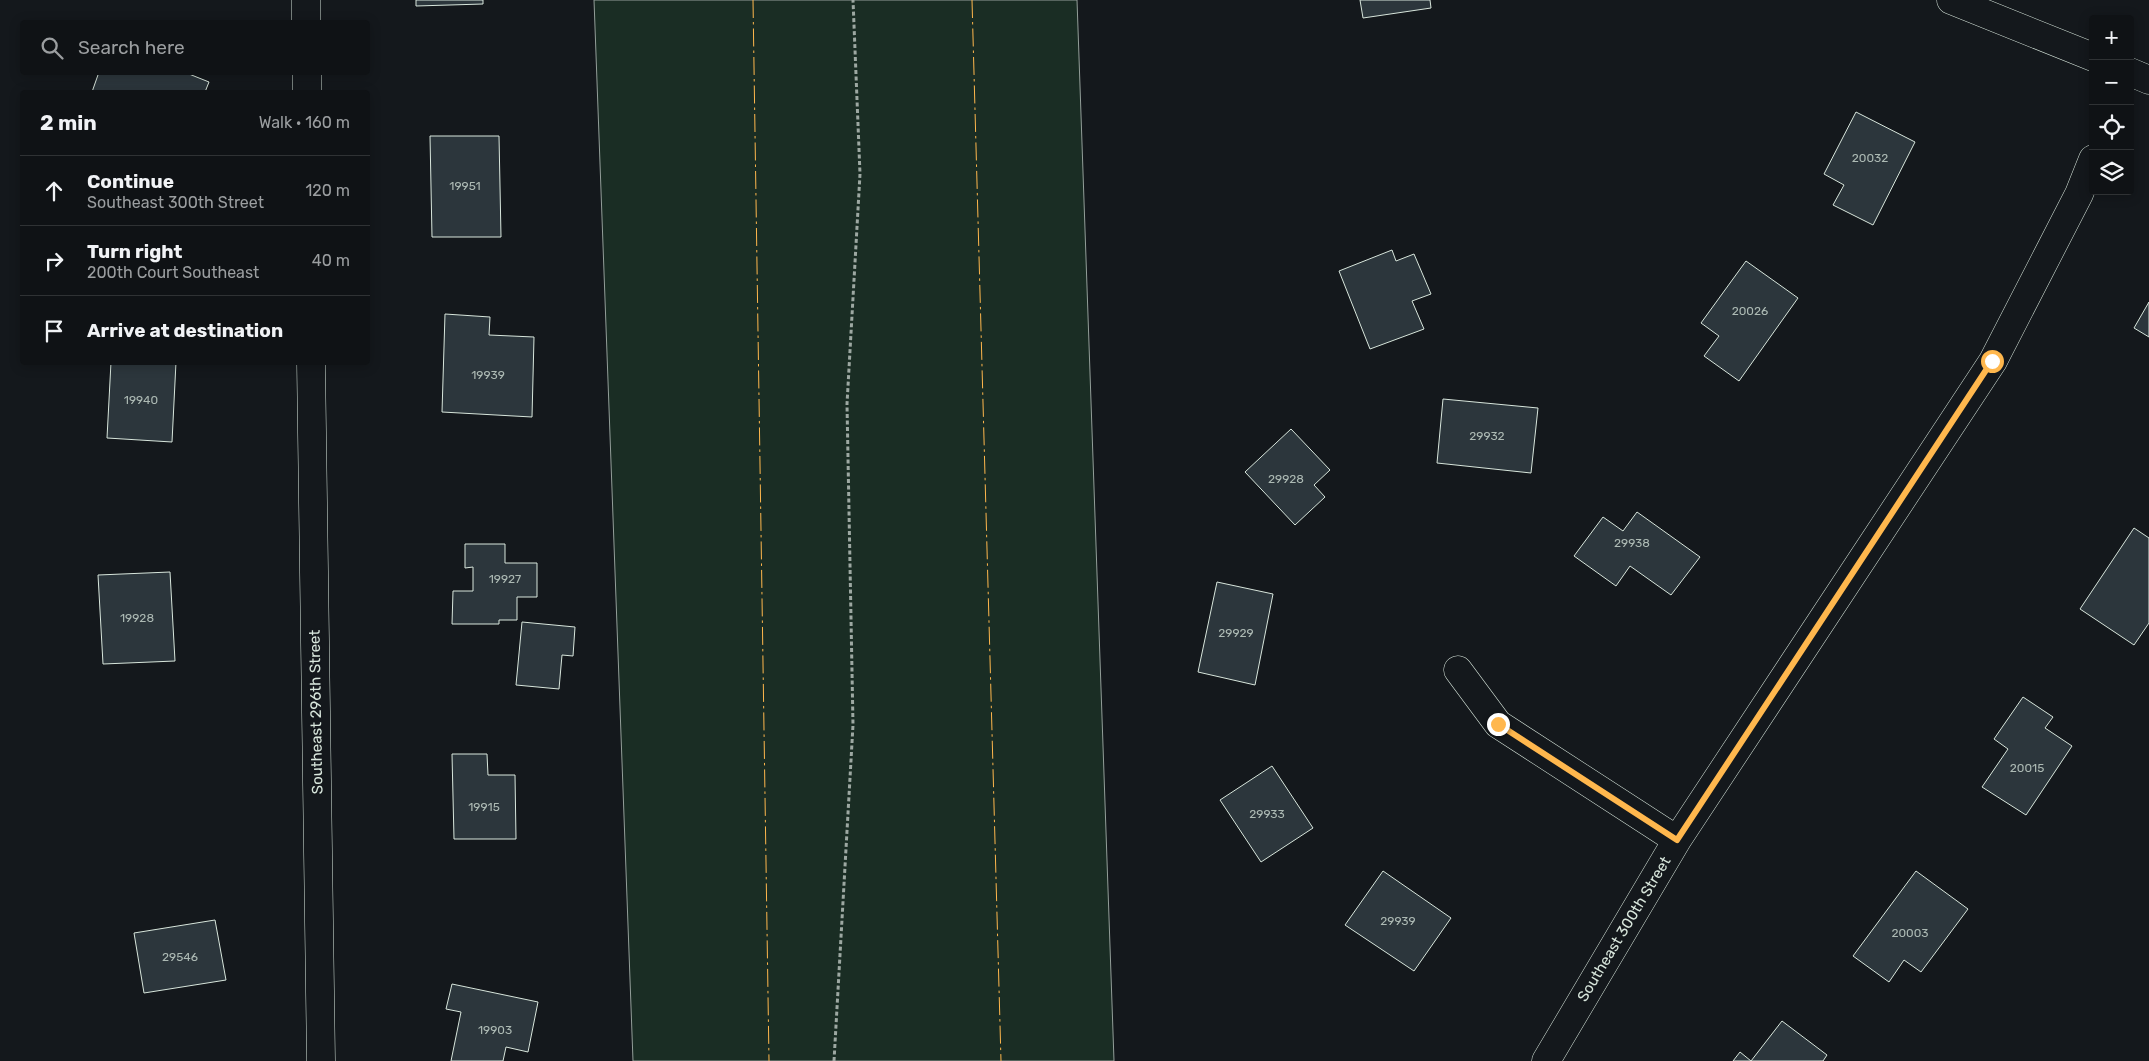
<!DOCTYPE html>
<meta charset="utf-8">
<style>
:root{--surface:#0f1215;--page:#181b1e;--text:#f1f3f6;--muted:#9b9ea0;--line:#2f3234}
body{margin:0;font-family:Rubik,sans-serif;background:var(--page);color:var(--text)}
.controls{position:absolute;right:15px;top:15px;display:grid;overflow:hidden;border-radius:5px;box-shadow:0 2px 12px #0003}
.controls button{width:45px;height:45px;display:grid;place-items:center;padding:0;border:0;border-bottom:1px solid var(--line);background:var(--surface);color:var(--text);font:25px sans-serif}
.stop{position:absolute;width:15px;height:15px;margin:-11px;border:4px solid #ffb74d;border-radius:50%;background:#fff}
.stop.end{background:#ffb74d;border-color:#fff;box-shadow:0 1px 5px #0008}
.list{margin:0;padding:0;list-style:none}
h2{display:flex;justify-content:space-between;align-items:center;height:65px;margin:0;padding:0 20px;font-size:21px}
h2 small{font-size:16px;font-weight:400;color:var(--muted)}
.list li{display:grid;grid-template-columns:32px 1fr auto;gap:15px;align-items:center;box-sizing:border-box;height:70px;padding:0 20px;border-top:1px solid var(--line)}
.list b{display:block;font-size:19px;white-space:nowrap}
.list p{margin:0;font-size:16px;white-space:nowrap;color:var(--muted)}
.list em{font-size:16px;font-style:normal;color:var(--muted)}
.icon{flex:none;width:28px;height:28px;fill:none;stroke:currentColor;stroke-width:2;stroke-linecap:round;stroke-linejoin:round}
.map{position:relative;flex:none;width:2149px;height:1061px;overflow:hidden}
.search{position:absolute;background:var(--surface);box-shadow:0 2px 12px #0003;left:20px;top:20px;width:350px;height:55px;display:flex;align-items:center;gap:12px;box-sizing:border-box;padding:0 18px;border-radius:5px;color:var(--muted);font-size:19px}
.panel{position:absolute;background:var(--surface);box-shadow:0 2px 12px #0003;left:20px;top:90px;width:350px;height:275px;border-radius:5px}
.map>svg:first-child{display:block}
.green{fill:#1a2d24;stroke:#939e99}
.building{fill:#2c363c;stroke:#d8e6dc}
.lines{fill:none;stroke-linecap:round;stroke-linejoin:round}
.minor-casing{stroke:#d8e6dc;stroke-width:29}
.path{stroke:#9da8a2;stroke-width:3;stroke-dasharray:4 2.5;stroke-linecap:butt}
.minor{stroke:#14181c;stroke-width:28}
.power{stroke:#ffb74d;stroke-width:1;stroke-dasharray:18 4 2.5 4;stroke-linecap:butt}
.route{stroke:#ffb74d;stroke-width:6}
.labels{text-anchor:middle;stroke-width:4;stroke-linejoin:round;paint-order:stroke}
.number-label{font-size:12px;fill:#adbab4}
.street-label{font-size:15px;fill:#d8e6dc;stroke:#14181c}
</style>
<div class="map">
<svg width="2149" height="1061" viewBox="0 0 2149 1061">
<rect width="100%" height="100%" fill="#14181c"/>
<!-- green -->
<path class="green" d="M 594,0 L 1077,0 L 1114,1061 L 633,1061 Z"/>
<!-- building -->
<path class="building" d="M 416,0 L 483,0 L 483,4 L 416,6 Z
M 1360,0 L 1430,0 L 1431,8 L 1363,18 Z
M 99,72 L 184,72 L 209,82 L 205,92 L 92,92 Z
M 1856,112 L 1915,142 L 1873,225 L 1833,205 L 1844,185 L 1824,174 Z
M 430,136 L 499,136 L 501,237 L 432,237 Z
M 1392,250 L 1396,261 L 1414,254 L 1431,294 L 1412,301 L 1424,329 L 1370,349 L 1339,271 Z
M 1746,261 L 1798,298 L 1739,381 L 1704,356 L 1719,336 L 1701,323 Z
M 2149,302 L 2149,337 L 2134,328 Z
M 445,314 L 490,317 L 489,335 L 534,337 L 532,417 L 442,412 Z
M 111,362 L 176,362 L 172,442 L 107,438 Z
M 1443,399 L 1538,408 L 1531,473 L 1437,463 Z
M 1291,429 L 1330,470 L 1314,485 L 1325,497 L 1295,525 L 1245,472 Z
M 1637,512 L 1700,557 L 1671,595 L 1630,566 L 1616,586 L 1574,556 L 1603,517 L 1623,531 Z
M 2134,528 L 2149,538 L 2149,623 L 2134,645 L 2080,609 Z
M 465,544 L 505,544 L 505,563 L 537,563 L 537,597 L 517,597 L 517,620 L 499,620 L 499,624 L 452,624 L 453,591 L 473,591 L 473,567 L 465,568 Z
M 170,572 L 175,661 L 103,664 L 98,575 Z
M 1217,582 L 1273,594 L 1255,685 L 1198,672 Z
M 522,622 L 575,627 L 573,656 L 562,655 L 559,689 L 516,685 Z
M 2023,697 L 2053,717 L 2045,728 L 2072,746 L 2026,815 L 1982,787 L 2008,749 L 1994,739 Z
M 452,754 L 487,754 L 488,775 L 515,775 L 516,839 L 454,839 Z
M 1272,766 L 1313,828 L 1261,862 L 1220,800 Z
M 1383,871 L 1451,918 L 1414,971 L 1345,925 Z
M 1916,871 L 1968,909 L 1921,972 L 1904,960 L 1889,982 L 1853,956 Z
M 215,920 L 226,980 L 144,993 L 134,933 Z
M 452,984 L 538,1002 L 528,1052 L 506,1047 L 503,1061 L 451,1061 L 461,1012 L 446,1009 Z
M 1782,1021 L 1827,1055 L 1823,1061 L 1733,1061 L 1740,1052 L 1751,1061 Z"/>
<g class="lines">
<!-- minor casing -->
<g class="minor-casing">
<path id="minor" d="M 306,0 L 306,22
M 1951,0 L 2093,57
M 307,72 L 307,92
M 2130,72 L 2149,80
M 311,362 L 321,1061
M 1458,670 L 1498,724 L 1677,840
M 1546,1061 L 1677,840 L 1993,361 L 2079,194 L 2093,159"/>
</g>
<!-- path -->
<path class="path" d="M 834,1061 L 853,725 L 847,404 L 860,174 L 853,0"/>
<!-- minor -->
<use href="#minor" class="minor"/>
<!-- power -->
<path class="power" d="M 753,0 L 769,1061
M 972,0 L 1001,1061"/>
</g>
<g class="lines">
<!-- route -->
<path class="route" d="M 1498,724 L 1677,840 L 1992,361"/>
</g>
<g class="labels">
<!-- number labels -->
<g class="number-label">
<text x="1870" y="162">20032</text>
<text x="465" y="190">19951</text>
<text x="1750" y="315">20026</text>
<text x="488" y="379">19939</text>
<text x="141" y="404">19940</text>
<text x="1487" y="440">29932</text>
<text x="1286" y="483">29928</text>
<text x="1632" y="547">29938</text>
<text x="505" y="583">19927</text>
<text x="137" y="622">19928</text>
<text x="1236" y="637">29929</text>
<text x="2027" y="772">20015</text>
<text x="484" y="811">19915</text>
<text x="1267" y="818">29933</text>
<text x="1398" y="925">29939</text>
<text x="1910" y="937">20003</text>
<text x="180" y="961">29546</text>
<text x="495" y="1034">19903</text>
</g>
<!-- street labels -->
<g class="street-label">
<text transform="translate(316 712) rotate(-91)" y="5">Southeast 296th Street</text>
<text transform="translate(1624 929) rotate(-59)" y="5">Southeast 300th Street</text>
</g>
</g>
</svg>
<div class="controls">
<button>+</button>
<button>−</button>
<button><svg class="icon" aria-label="locate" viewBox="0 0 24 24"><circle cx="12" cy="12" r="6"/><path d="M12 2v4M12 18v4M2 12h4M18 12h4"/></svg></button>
<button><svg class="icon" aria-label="layers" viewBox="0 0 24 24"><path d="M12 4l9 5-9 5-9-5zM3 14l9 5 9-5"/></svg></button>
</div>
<div class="stop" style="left:1992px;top:361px"></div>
<div class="stop end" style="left:1498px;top:724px"></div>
<div class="search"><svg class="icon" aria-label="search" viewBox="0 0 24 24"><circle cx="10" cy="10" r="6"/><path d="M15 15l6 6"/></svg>Search here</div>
<section class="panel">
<h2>2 min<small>Walk · 160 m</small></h2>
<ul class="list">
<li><svg class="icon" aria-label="ahead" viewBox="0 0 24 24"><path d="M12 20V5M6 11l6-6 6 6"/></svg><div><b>Continue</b><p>Southeast 300th Street</p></div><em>120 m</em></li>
<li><svg class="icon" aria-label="right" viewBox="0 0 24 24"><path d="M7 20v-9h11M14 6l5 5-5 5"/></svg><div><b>Turn right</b><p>200th Court Southeast</p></div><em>40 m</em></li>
<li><svg class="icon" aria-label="arrive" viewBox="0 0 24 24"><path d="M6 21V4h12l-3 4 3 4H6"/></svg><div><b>Arrive at destination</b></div></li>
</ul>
</section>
</div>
